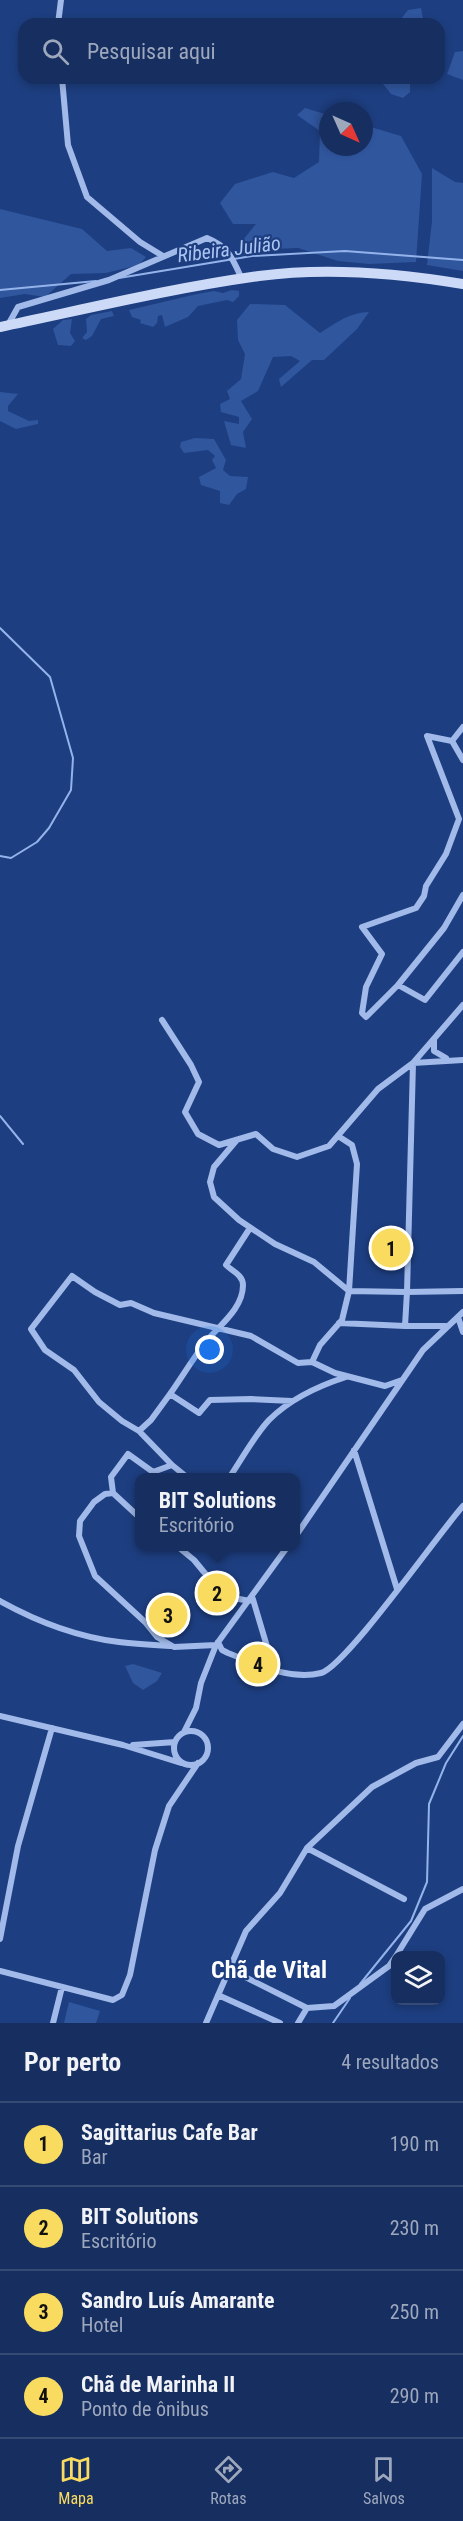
<!DOCTYPE html>
<html lang="pt">
<meta charset="utf-8">
<style>
:root{--surface:#162e60;--page:#233a69;--text:#f1f3f6;--muted:#9ea8bd;--line:#354a75;--accent:#f9dc5f}
body{margin:0;font-family:"Roboto Condensed",sans-serif;background:var(--page);color:var(--text)}
.controls{position:absolute;right:18px;bottom:18px;display:grid;overflow:hidden;border-radius:12px;box-shadow:0 3px 9px #0003}
.controls button{width:54px;height:54px;display:grid;place-items:center;padding:0;border:0;border-bottom:2px solid var(--line);background:var(--surface);color:var(--text);font:30px sans-serif}
.compass{position:absolute;left:319px;top:102px;width:54px;height:54px;border-radius:50%;background:var(--surface);box-shadow:0 3px 9px #0003;rotate:135deg}
.you{position:absolute;left:210px;top:1350px;width:21px;height:21px;margin:-15px;border:4px solid #fff;border-radius:50%;background:#1a73e8;box-shadow:0 0 0 9px #1a73e833}
.badge{display:grid;place-items:center;width:39px;height:39px;border-radius:50%;background:var(--accent);color:#111;font-size:20px;font-weight:700}
.pin{position:absolute;translate:-50% -50%;border:3px solid #fff;box-shadow:0 2px 6px #0006}
.popup{position:absolute;left:135px;top:1473px;width:165px;height:78px;box-sizing:border-box;display:grid;place-content:center;border-radius:12px;background:var(--surface);filter:drop-shadow(0 2px 4px #0005);font-size:20px;white-space:nowrap;color:var(--muted)}
.popup b{font-size:22px;color:var(--text)}
.popup::after{content:'';position:absolute;left:50%;top:100%;margin-left:-12px;border:12px solid transparent;border-top-color:var(--surface)}
.list{margin:0;padding:0;list-style:none}
h2{display:flex;justify-content:space-between;align-items:center;height:78px;margin:0;padding:0 24px;font-size:26px}
h2 small{font-size:20px;font-weight:400;color:var(--muted)}
.list li{display:grid;grid-template-columns:39px 1fr auto;gap:18px;align-items:center;box-sizing:border-box;height:84px;padding:0 24px;border-top:2px solid var(--line)}
.list b{display:block;font-size:22px;white-space:nowrap}
.list p{margin:0;font-size:20px;white-space:nowrap;color:var(--muted)}
.list em{font-size:20px;font-style:normal;color:var(--muted)}
.icon{flex:none;width:33px;height:33px;fill:none;stroke:currentColor;stroke-width:2;stroke-linecap:round;stroke-linejoin:round}
.map{position:relative;flex:none;width:463px;height:2023px;overflow:hidden}
.search{position:absolute;background:var(--surface);box-shadow:0 3px 9px #0003;left:18px;right:18px;top:18px;height:66px;display:flex;align-items:center;gap:15px;box-sizing:border-box;padding:0 21px;border-radius:18px;color:var(--muted);font-size:22px}
.sheet{height:414px;background:var(--surface)}
nav{display:flex;justify-content:space-around;align-items:center;box-sizing:border-box;height:84px;border-top:2px solid var(--line);background:var(--surface);font-size:16px;color:var(--muted)}
nav a{display:grid;justify-items:center;gap:3px}
nav .on{color:var(--accent)}
.map>svg:first-child{display:block}
.green{fill:#30569e}
.lines{fill:none;stroke-linecap:round;stroke-linejoin:round}
.stream{stroke:#94b3eb;stroke-width:2}
.minor{stroke:#a1bae9;stroke-width:6}
.secondary{stroke:#ccdaf7;stroke-width:10}
.labels{text-anchor:middle;stroke-width:4.5;stroke-linejoin:round;paint-order:stroke}
.water-label{font-size:20px;font-style:italic;fill:#acc4f1;stroke:#1d3e80}
.district-label{font-size:24px;font-weight:bold;fill:#fff;stroke:#1d3e80}
</style>
<div class="map">
<svg width="463" height="2023" viewBox="0 0 463 2023">
<rect width="100%" height="100%" fill="#1d3e80"/>
<!-- green -->
<path class="green" d="M 421,8 L 424,24 L 402,24 L 401,19 L 408,10 Z
M 463,51 L 463,80 L 447,74 L 455,52 Z
M 385,78 L 417,78 L 417,79 L 410,83 L 410,92 L 403,98 L 391,94 L 383,84 Z
M 305,108 L 328,115 L 328,147 L 364,147 L 364,125 L 401,136 L 422,174 L 416,262 L 369,264 L 338,261 L 298,248 L 244,250 L 242,241 L 256,224 L 233,224 L 220,203 L 235,184 L 273,172 L 294,178 L 319,162 L 320,131 L 297,115 Z
M 432,168 L 455,182 L 463,183 L 463,271 L 427,265 L 432,221 Z
M 0,209 L 82,229 L 107,251 L 131,248 L 146,257 L 139,265 L 106,273 L 71,274 L 45,297 L 25,294 L 0,298 Z
M 232,290 L 239,291 L 239,296 L 233,302 L 227,300 L 198,306 L 188,317 L 165,327 L 162,315 L 158,316 L 157,323 L 153,327 L 140,323 L 141,320 L 132,317 L 129,310 L 197,294 L 214,291 L 223,293 Z
M 250,304 L 285,305 L 320,333 C 336,323 350,312 369,312 L 357,329 L 324,360 L 312,360 L 281,387 L 279,379 L 300,361 L 291,356 L 273,357 L 258,391 L 241,401 L 252,419 L 243,432 L 246,448 L 231,445 L 224,421 L 239,424 L 239,417 L 221,412 L 220,404 L 230,399 L 227,391 L 241,379 L 245,354 L 238,340 L 237,320 Z
M 112,311 L 114,316 L 101,319 L 92,336 L 86,340 L 82,338 L 87,332 L 86,319 L 91,315 Z
M 72,319 L 70,333 L 75,341 L 71,346 L 58,345 L 53,329 L 63,320 Z
M 0,392 L 18,394 L 8,406 L 8,411 L 29,421 L 38,420 L 38,424 L 16,429 L 0,421 Z
M 195,438 L 214,439 L 226,460 L 223,470 L 230,476 L 248,477 L 246,489 L 237,494 L 229,505 L 220,503 L 220,491 L 201,485 L 199,477 L 216,468 L 212,460 L 215,456 L 208,450 L 184,453 L 180,447 L 181,442 Z
M 133,1664 L 162,1673 L 157,1681 L 143,1690 L 133,1683 L 125,1666 Z
M 69,2002 L 100,2011 L 96,2023 L 64,2023 Z"/>
<g class="lines">
<!-- stream -->
<path class="stream" d="M 119,278 L 252,256 L 345,251 L 463,260
M 0,290 L 96,281
M 0,628 L 50,677 L 73,758 L 71,790 L 49,828 L 37,842 L 11,858 L 0,856
M 0,1116 L 23,1144
M 360,1984 L 411,1921 L 427,1882 L 429,1804 L 446,1763 L 463,1736
M 333,2023 L 350,1998"/>
<!-- minor -->
<path class="minor" d="M 58,24 L 61,0
M 62,78 L 68,145 L 87,197 L 140,242 L 163,256
M 8,325 L 18,307 L 109,280 L 207,238 C 229,247 232,258 242,279
M 452,741 L 463,760
M 452,741 L 463,727
M 463,895 L 444,928 L 398,985 L 425,1000 L 463,952
M 398,985 L 366,1017 L 362,1013 L 366,987 L 382,954 L 362,927 L 416,908 L 424,896 L 426,886 L 446,854 L 459,819 L 427,736 L 452,741
M 463,1005 L 413,1063 L 463,1060
M 162,1020 L 191,1065 L 199,1082 L 185,1112 L 198,1134 L 219,1145 L 256,1134 L 273,1149 L 297,1157 L 329,1146 L 378,1089 L 413,1063
M 434,1039 L 434,1051 L 446,1058
M 338,1136 L 352,1145 L 357,1164 L 349,1291 L 407,1292 L 413,1063
M 458,1317 L 463,1332
M 339,1323 L 405,1326
M 446,1326 L 405,1326 L 407,1292 L 463,1291
M 312,1362 L 335,1373 L 385,1386 L 402,1380
M 170,1394 C 182,1377 192,1360 205,1343 C 217,1327 243,1310 243,1285 C 243,1275 232,1271 226,1265 L 250,1228
M 139,1431 L 151,1420 L 170,1394 L 199,1413 L 210,1400 L 251,1399 L 292,1401
M 354,1450 L 397,1589
M 172,1465 L 139,1431 L 122,1421 L 99,1402 L 74,1370 L 45,1350 L 31,1329 L 72,1276 L 95,1292 L 120,1305 L 131,1303 L 154,1313 L 251,1336 L 298,1363 L 312,1362 L 320,1345 L 342,1320 L 349,1291 L 314,1262 L 275,1244 L 239,1220 L 214,1197 L 210,1182 L 214,1167 L 236,1141
M 229,1478 C 242,1459 254,1436 269,1420 C 290,1399 318,1386 346,1377
M 113,1493 L 105,1494 L 94,1502 L 80,1521 L 79,1536 L 95,1576 L 145,1622 L 157,1637 L 174,1647 L 216,1645
M 139,1517 L 113,1493 L 111,1477 L 128,1454 L 153,1472 L 172,1465 L 188,1478
M 295,1537 L 423,1350 L 463,1312
M 177,1546 L 194,1560 L 213,1583 L 230,1597 L 249,1601
M 252,1596 L 274,1670
M 0,1601 C 36,1621 79,1637 119,1642 C 136,1644 153,1645 170,1646
M 218,1642 L 222,1650 L 228,1653 C 257,1664 290,1681 321,1673 C 346,1666 438,1534 463,1506
M 0,1716 L 123,1745 L 181,1763
M174 1748a17 17 0 1 1 34 0a17 17 0 1 1-34 0Z
M 184,1732 L 196,1708 L 201,1683 L 216,1645 L 288,1546
M 133,1745 L 175,1742
M 307,1848 L 404,1899
M 0,1939 L 18,1846 L 52,1728
M 396,1956 L 425,1909 L 463,1889
M 229,1969 L 307,2008 L 298,2023
M 0,1971 L 113,2000 L 122,1995 L 130,1975 L 155,1850 L 169,1806 L 198,1763
M 218,1995 L 280,2023
M 307,2008 L 334,2006 L 389,1966 L 396,1956
M 53,2023 L 62,1987
M 206,2023 L 246,1931 L 280,1893 L 307,1848 L 372,1787 L 416,1763 L 438,1757 L 463,1724"/>
<!-- secondary -->
<path class="secondary" d="M 0,327 C 86,309 172,288 259,276 C 326,267 397,273 463,284"/>
</g>
<g class="labels">
<!-- water labels -->
<g class="water-label">
<text transform="translate(229 249) rotate(-7)" y="7">Ribeira Julião</text>
</g>
<!-- district labels -->
<g class="district-label">
<text x="269" y="1978">Chã de Vital</text>
</g>
</g>
</svg>
<div class="controls">
<button><svg class="icon" aria-label="layers" viewBox="0 0 24 24"><path d="M12 4l9 5-9 5-9-5zM3 14l9 5 9-5"/></svg></button>
</div>
<svg class="compass" viewBox="-18 -18 36 36"><path d="M0-13l5 13h-10z" fill="#e53935"/><path d="M0 13l5-13h-10z" fill="#9ea8bd"/></svg>
<div class="you"></div>
<div class="pin badge" style="left:391px;top:1248px">1</div>
<div class="pin badge" style="left:217px;top:1593px">2</div>
<div class="popup"><b>BIT Solutions</b>Escritório</div>
<div class="pin badge" style="left:168px;top:1615px">3</div>
<div class="pin badge" style="left:258px;top:1664px">4</div>
<div class="search"><svg class="icon" aria-label="search" viewBox="0 0 24 24"><circle cx="10" cy="10" r="6"/><path d="M15 15l6 6"/></svg>Pesquisar aqui</div>
</div>
<section class="sheet">
<h2>Por perto<small>4 resultados</small></h2>
<ul class="list">
<li><span class="badge">1</span><div><b>Sagittarius Cafe Bar</b><p>Bar</p></div><em>190 m</em></li>
<li><span class="badge">2</span><div><b>BIT Solutions</b><p>Escritório</p></div><em>230 m</em></li>
<li><span class="badge">3</span><div><b>Sandro Luís Amarante</b><p>Hotel</p></div><em>250 m</em></li>
<li><span class="badge">4</span><div><b>Chã de Marinha II</b><p>Ponto de ônibus</p></div><em>290 m</em></li>
</ul>
</section>
<nav>
<a class="on"><svg class="icon" aria-label="map" viewBox="0 0 24 24"><path d="M3 6l6-2 6 2 6-2v14l-6 2-6-2-6 2zM9 4v14M15 6v14"/></svg>Mapa</a>
<a><svg class="icon" aria-label="directions" viewBox="0 0 24 24"><path d="M12 3l9 9-9 9-9-9zM9 14v-3h6M13 9l2 2-2 2"/></svg>Rotas</a>
<a><svg class="icon" aria-label="saved" viewBox="0 0 24 24"><path d="M7 4h10v16l-5-4-5 4z"/></svg>Salvos</a>
</nav>
